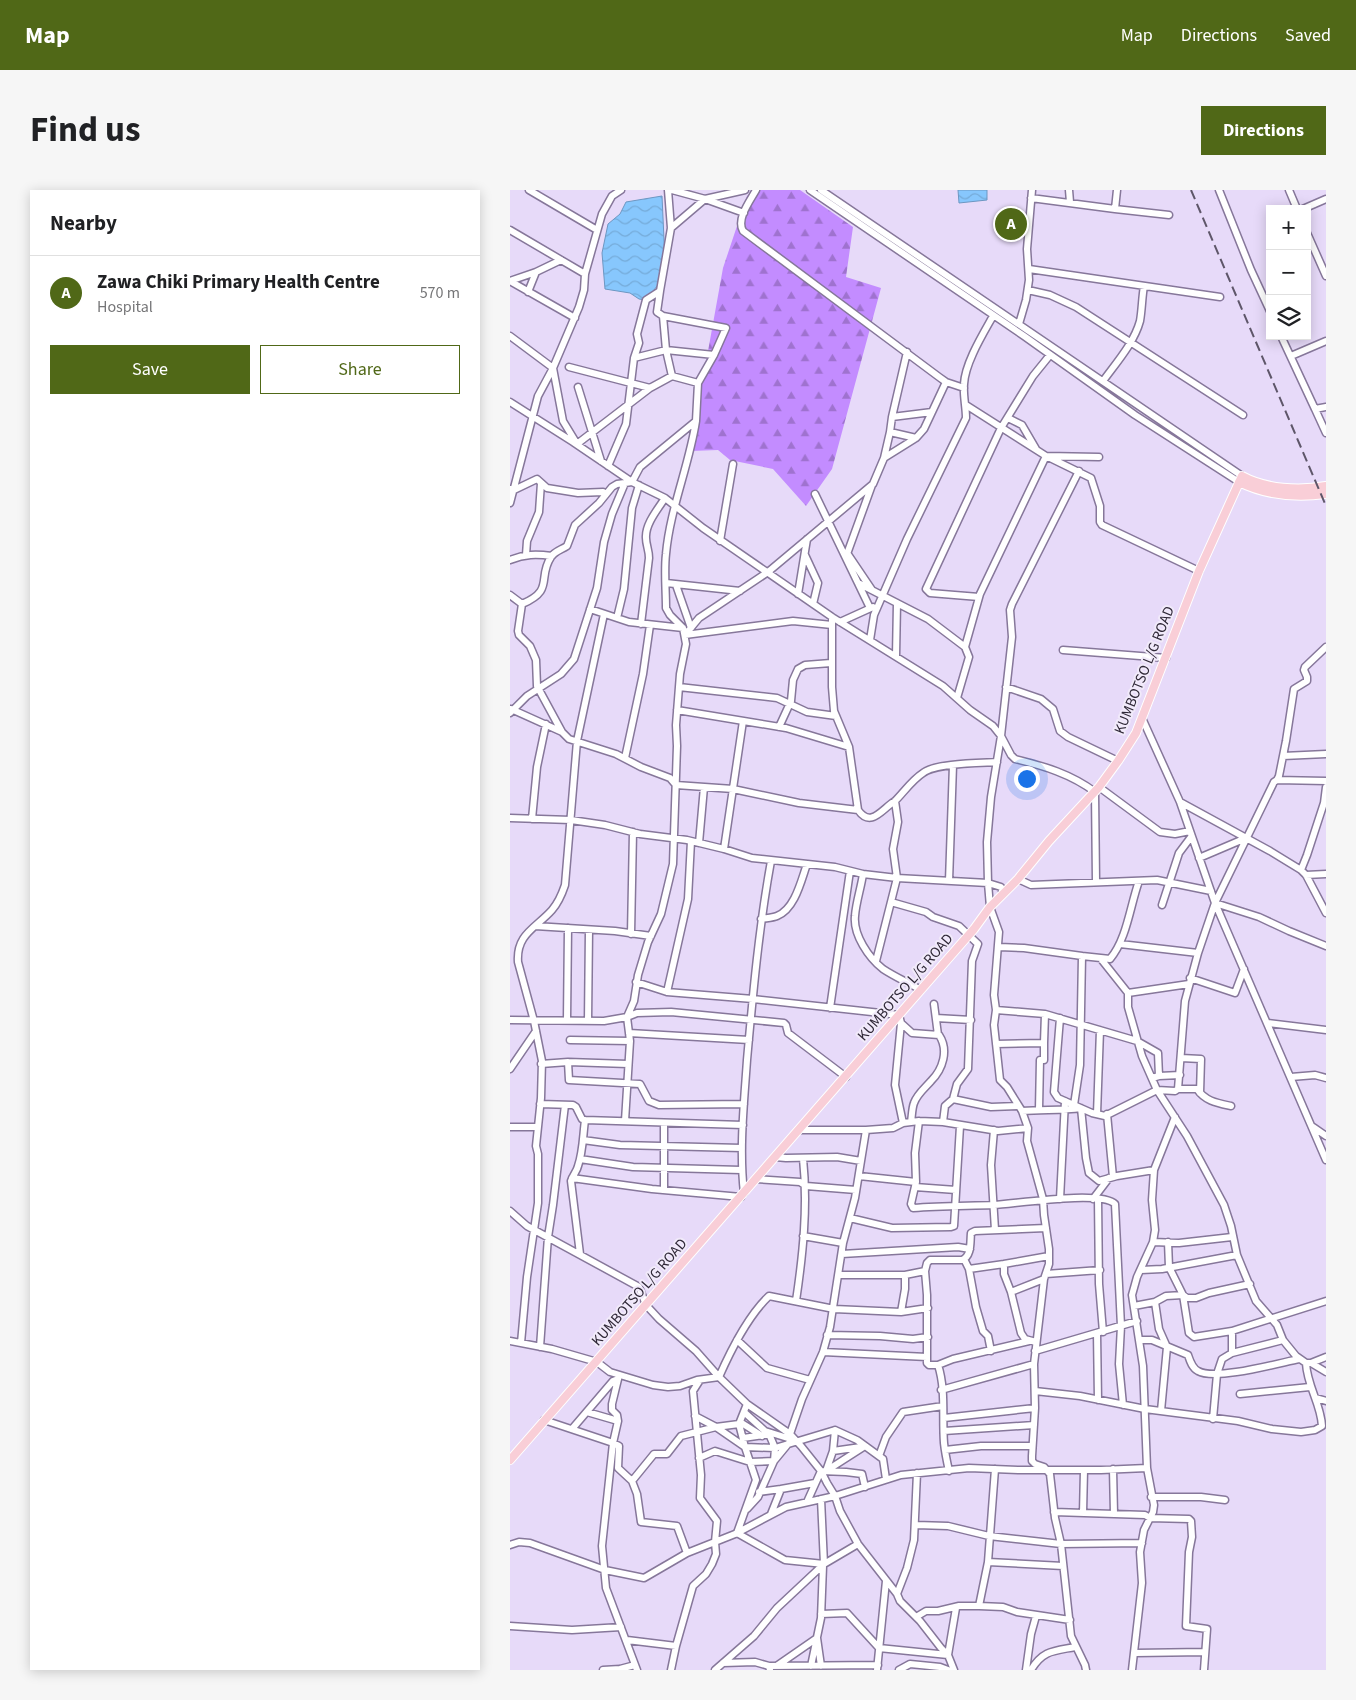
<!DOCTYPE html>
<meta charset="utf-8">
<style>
:root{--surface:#fff;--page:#f6f6f6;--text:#202124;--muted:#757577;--line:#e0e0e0;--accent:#506817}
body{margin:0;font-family:"Source Sans 3",sans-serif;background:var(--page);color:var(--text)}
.controls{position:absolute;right:15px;top:15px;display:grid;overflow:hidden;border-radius:0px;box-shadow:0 2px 12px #0003}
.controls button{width:45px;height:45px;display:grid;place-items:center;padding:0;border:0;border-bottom:1px solid var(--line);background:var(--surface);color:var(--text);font:25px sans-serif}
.you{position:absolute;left:516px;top:588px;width:18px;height:18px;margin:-12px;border:4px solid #fff;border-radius:50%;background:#1a73e8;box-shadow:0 0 0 8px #1a73e833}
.badge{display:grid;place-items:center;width:32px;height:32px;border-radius:50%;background:var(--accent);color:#fff;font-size:16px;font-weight:700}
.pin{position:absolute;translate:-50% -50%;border:2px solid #fff;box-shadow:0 1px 5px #0006}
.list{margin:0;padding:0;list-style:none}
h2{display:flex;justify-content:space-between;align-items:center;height:65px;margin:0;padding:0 20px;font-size:21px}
h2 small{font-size:16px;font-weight:400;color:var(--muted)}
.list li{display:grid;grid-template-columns:32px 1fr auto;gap:15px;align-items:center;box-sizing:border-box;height:75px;padding:0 20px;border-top:1px solid var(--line)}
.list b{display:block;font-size:19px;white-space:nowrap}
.list p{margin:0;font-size:16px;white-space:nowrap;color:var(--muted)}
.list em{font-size:16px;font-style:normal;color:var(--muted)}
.actions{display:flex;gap:10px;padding:15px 20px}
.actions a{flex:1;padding:11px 0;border:1px solid var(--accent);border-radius:0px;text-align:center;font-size:18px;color:var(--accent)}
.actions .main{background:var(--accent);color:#fff}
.icon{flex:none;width:28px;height:28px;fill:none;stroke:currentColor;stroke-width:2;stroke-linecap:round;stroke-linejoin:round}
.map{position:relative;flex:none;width:816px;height:1480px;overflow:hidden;border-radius:0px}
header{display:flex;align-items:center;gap:30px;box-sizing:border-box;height:70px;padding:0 25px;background:var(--accent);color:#fff}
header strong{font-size:24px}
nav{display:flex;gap:28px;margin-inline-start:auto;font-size:18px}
.intro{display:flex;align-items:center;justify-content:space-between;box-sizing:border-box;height:120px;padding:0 30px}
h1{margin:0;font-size:35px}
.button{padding:12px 22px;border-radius:0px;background:var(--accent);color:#fff;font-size:18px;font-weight:700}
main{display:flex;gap:30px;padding:0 30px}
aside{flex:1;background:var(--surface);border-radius:0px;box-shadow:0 2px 12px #0003}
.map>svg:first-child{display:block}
.forest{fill:url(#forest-firs)}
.water{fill:url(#water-waves);stroke:#6d97c2}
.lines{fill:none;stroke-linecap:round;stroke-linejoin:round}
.minor-casing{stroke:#86779a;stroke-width:9}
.major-casing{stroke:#fff;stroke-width:10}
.minor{stroke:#fff;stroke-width:6}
.major{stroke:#f9ced7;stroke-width:8}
.rail{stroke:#5e5669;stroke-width:2;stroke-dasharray:10 5;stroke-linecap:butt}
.labels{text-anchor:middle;stroke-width:4;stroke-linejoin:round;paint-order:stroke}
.street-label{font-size:15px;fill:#2f2837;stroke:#f1eafa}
</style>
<header>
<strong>Map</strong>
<nav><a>Map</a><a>Directions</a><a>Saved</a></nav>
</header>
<div class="intro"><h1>Find us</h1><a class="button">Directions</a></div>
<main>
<aside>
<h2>Nearby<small></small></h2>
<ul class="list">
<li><span class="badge">A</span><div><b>Zawa Chiki Primary Health Centre</b><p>Hospital</p></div><em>570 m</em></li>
</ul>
<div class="actions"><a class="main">Save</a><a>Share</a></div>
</aside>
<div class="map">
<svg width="816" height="1480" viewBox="0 0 816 1480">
<defs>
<pattern id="forest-firs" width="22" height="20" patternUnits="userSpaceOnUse" patternTransform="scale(1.25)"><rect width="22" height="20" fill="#c38cff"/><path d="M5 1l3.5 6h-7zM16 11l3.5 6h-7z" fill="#9f72cf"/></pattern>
<pattern id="water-waves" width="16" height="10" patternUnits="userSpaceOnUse" patternTransform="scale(1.25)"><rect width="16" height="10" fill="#87c7fd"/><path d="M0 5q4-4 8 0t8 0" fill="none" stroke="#75abd9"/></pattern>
</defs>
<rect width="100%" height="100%" fill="#e7daf9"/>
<!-- forest -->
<path class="forest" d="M 245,0 L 290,0 L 343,37 L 336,87 L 371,98 L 322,279 L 296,316 L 263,279 L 220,270 L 208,260 L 180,261 L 213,78 L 237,6 Z"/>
<!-- water -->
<path class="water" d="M 448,0 L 477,0 L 477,10 L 449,13 Z
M 152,6 L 155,71 L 151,91 L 136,110 L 129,109 L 120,103 L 95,99 L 92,63 L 98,34 L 110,24 L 116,12 Z"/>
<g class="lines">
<!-- minor casing -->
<g class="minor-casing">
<path id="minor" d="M 19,0 L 87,40
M 162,0 L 195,9 L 235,0
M 246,0 C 240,11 226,29 233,41 L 429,187 L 436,192 L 454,198
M 300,0 L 514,146 L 625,225 L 729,292
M 311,0 L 732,286
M 559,0 L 560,12
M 709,0 L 741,80 L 760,121
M 779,0 L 787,19
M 521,8 L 605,19 L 659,25
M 605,19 L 607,0
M 793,19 L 816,9
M 161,38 L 195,9 L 234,23
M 0,40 L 75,84
M 797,43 L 816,86
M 519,79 L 710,107
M 0,91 L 65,128
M 0,91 L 26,82
M 518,100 L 540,105 L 566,117 L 733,225
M 150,101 L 161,38 L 158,0
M 18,102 L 26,82 L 51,70
M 153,126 L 156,160 L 162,186
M 509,134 L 516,110 L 519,90 L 517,59 L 522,0
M 0,146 L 43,178 L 53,231 L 67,254 L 140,198 L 162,186 L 188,193
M 771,146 L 805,219 L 816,217
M 397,162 L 382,227 L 422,222 L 436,192
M 781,166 L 816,151
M 124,168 L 129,153 L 127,144 L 136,110 L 150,101 L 147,122 L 153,126 L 216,138 L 204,165 L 188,193 L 186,231
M 59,177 L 140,198
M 593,191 C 606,173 624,153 630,131 C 632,120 632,107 634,96
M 68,197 L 91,271
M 0,212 L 63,252 L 122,292 L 155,308 L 193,338 L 322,427 L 433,496 L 460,520 L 483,536 L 491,546 L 501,565 L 505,569 C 534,576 561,584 585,602 L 586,692
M 456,215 L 536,266 L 581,288 L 590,316 L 590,332 L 592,335 L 689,381
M 805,219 L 816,243
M 382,227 L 380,242 L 406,248 L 414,239 L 422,222
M 498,228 L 512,235 L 526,259
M 380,242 L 374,268 L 406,248
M 98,276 L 116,234 L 124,168 L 156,160 L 204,165
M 1,299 L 4,300 L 27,289 L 37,298 L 68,303 L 93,302
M 305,304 L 360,418
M 0,313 L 28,206 L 43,178 L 69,117 L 74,100 L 75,84 L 92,24 L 102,6 L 111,0
M 210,351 L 223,274
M 337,363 L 362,400
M 337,364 L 362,295
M 16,365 L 17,351 L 29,322 L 31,293
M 295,365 L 308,393 L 303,414
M 0,370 C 15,364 26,364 42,366
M 156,393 L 230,401
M 348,393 L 418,429 L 455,457
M 166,395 L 181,438
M 288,404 L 297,349
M 0,405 L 12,414 L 8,441 L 9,445 L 20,456 L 26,470 L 27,496 L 52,542
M 469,407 L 420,403 L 416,399 L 491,238 L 523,186 L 540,165
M 12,414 C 45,400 27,388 41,367 C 45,361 51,360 57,356 L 65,335 L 89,313 L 102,297 L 107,294 L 115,293
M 80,419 L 119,432 L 173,438
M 322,427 L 322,497 L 324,521 L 339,557 L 348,620 C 360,637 370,622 382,613 L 385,611 C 394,602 402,590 413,583 C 425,573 470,573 487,572
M 107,428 L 114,399 L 122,318 L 129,295
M 330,432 L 363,417
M 131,434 L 139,368 C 139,360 136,355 136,348 C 135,334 148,319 155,308
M 175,445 L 189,428 L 258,382 L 363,294 L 374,268
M 175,445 L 283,431 L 322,435
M 360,450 L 364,425 L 397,349 L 456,228 C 456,217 453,205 454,194 C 455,173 473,144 483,126
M 553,460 L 656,468
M 386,466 L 387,413
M 169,497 L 267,508 L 297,522 L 326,526
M 496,497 L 531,509 L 543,519 L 550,541 L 558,547 L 608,571
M 447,508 L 459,467 L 455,457 L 470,404 L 536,266 L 589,267
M 1,519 L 52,542 L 59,549 L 106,564 L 131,577 L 160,588 L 166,595 L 223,599 L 289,613 L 348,620
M 167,520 L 276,538 L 339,557
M 0,523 L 17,506 L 51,484 L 64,469 L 87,398 L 94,352 L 102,324 L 115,293 L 122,292 L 130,277 L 186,231 C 179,276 160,319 156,364 C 154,381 156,400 156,418 L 160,425 L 173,438 L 176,454 L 170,484 L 166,535 L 167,556 L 163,674 L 151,724 L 138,752 L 128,785 L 124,811 L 117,827 L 120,851 L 115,931
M 632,528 L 670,612 L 705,713 L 816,970
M 269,537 L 281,511 L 283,490 L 288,479 L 295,475 L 321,473
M 773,566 L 816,564
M 115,568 L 133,484 L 140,435
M 767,590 L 816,591
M 589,597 L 650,642 L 665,644 L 680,641
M 670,612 L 760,661 L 791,680 L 796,685 L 816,723
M 0,628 L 61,630 L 95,635 L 130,644 L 177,650 L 214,659 L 242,668 L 325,677 L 353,684 L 387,688 L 478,693 L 480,717 L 489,742 L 484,805 L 486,820 L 484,835 L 490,890 L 497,897 L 512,921 L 518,938 L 517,951 L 533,1009 L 534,1025 L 539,1059 L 539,1074 L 534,1089 L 524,1174 L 525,1218 L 522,1266 L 522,1271 L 525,1274 L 534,1277 L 540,1284 L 545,1328 L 551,1354 L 561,1446 L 575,1475 L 576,1480
M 22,629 L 27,577 L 36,534
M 189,653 L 194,597
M 214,659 L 233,531
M 689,668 L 736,648
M 791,680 L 797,665 L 814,613 L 816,597
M 353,684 C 351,698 346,712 345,726 C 343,745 359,768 373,779 C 385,787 399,793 411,800
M 796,685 L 816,684
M 508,689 L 521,695 L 647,690 L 701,701
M 439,691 L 443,575
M 493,704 L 491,697 L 478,693 L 477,652 L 481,607 L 491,546 L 502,447 L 500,420 L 502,414 L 569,281
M 381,712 L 416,722 L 423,727 L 449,736 L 468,754 L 462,771 L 458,879 L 447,894 L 443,909 L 435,916 L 433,932
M 705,713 L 749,727 L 779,741 L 816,756
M 652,715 L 669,663 L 681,647
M 251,729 C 256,728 262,728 267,726 C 285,719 291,691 297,674
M 25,736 L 105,741 L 141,746
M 121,744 L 123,642
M 610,754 L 688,763
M 489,757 L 514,758 L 572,766
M 591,769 L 618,803 L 618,817 L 632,866 L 647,900 L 677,946 L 714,1015 L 721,1036 L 727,1065 L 746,1111 L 767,1135 L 773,1150 L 786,1166 L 796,1173 L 801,1173 L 816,1182
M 366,771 L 387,688 L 383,659 L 388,632 L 385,611
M 680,788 L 725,803 L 734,779
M 126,792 L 157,802 L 243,809 L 389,825 L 391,833 L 385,895 L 393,933
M 157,802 L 178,709 L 181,651
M 618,803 L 679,794
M 424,814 L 428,845
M 320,818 L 340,681
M 486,820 L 535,824 L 627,851 L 648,863 L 649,886 L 642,888
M 426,828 L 461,830
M 550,828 L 544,902 L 548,908 L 582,923 L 595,926 L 647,900 L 665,901 L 668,899 L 675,811 L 688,763 L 705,713 L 764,592 L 767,590 L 769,586 L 776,551 L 784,499 L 797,491 L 797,487 L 794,480 L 795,477 L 816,457
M 0,830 L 94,831 L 117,827 L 127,823 L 161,822 L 274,833 L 276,835 L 278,843 L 336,887
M 57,830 L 58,738
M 78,831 L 79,740
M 391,833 L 402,843 L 429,845 C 439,860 433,879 421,891 C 415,898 407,904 404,913 C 402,918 402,926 401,932
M 758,833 L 816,840
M 119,843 L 239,850
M 60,850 L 120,851
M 486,854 L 534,853 L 535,824
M 671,868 L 691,869 L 690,903
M 58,872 L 118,874
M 31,874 L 58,872 L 59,890 L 130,894 L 139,911 L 149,915 L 234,914
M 0,879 L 26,841
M 649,886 L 670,885
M 781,887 L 805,885 L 816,888
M 668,899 L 687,899 C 695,911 707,913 721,916
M 443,909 L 481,917 L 508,916
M 30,914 L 63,915 L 66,917 L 72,929 L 75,930 L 233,935
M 564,915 L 570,875 L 572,766 L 600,769 C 617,749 620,716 629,691
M 529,919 L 530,870 L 534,870 L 534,853
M 512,921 C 532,919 551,921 571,918 L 576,968 L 579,983 L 589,991 L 607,986 L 644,980
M 587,924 L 590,840
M 597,924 L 603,987
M 409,931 L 405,963 L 406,992 L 401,1014 L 403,1018 C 430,1016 457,1016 484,1015 C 505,1014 591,1000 605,1014 L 611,1136 L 609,1174 L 613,1215
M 154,933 L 154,1000
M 0,937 L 28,937
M 803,937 L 816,946
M 290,940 L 356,940 L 383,938 L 393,933 L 409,931 L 433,932 L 488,941 L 518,938
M 484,940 L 481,975 L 485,1040
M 73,950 L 110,955 L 232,958
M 265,967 L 276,968 L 327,967 L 351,971
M 70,969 L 123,977 L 231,980
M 349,986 L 406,992
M 62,988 L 142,999 L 231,1007
M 246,989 L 290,992 L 296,996 L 346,1000
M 405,997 L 446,1000
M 234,1003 C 229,959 234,914 237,870 C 243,803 249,737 261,671
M 550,1009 L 555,911
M 583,1009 L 599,988
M 588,1009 L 589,1094 L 593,1142
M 0,1021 L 17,1036 L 129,1097 L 136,1115 L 149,1129 L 186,1161 L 209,1187 L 237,1214 L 280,1244 L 291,1256 L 311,1281 L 317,1293 L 325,1306 L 330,1321 L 348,1354 L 387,1404 L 390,1411 L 410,1431 L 431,1458 L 438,1465 L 444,1480
M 340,1028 L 382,1038 L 441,1037 L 444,1036 L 450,936
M 293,1046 L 333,1053
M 643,1052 L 669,1053 L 722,1047
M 658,1052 L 659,1077 L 673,1105 L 679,1143 L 684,1147 L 722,1141 L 722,1163 L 712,1169 L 707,1184 L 703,1229
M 70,1064 L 61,991 C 63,985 67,981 68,976 C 73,962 73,945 75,930
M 332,1064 L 448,1057 L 460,1059
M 454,1069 L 459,1079 L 466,1117 L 473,1141 L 478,1146 L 481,1161
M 494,1074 L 539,1066
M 459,1079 L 494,1074 L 494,1084 L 501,1102 L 511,1143 L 515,1149 L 526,1152
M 631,1080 L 652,1079 L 727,1065
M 536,1084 L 590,1080
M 329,1085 L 395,1085 L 415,1081
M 501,1102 L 534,1089
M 286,1111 C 293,1064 298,1016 293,968
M 645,1112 L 649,1139 L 657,1157 L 651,1221
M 624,1116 L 645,1112 L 656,1106 L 673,1105 L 677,1108 L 686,1108 L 699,1103 L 740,1094
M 391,1122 L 395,1099 L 395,1085
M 722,1141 L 816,1111
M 587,1143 L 588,1210
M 317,1145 L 370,1146 L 403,1149 L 418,1147
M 227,1150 L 257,1178 L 300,1190
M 630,1150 L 642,1150 L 678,1165 C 680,1171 682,1178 688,1181 C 705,1191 769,1173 789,1169
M 0,1151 L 42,1159 L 87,1172 L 100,1182 L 143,1195 L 158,1197 L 170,1196 L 187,1190 L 209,1187 C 220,1162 239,1125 259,1106 L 324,1119 L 391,1122 L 418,1118
M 11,1153 L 17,1087 L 28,1013 L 28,964 L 26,956 L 31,908 L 32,871 L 24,831 L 8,772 C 6,744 26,738 42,720 C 48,713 52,704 55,695 L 67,551 L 94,424
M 30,1157 L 38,1047 L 43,1015 L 55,915
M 525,1161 L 627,1131
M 313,1162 L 417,1167
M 722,1163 L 773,1150
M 801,1173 L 816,1167
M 428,1175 L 443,1169 L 519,1151
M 109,1185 L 102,1214 L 102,1220 L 107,1225 L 108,1231 L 103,1253 L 92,1356 L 96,1398 L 127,1480
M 431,1200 L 524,1174
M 525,1201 L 570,1206 L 635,1219 L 728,1231 L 762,1239 L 791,1242 L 805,1240 L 812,1236 C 811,1214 797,1196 796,1173
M 730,1204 L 800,1197
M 806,1208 L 816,1211
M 77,1222 L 108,1231
M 234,1222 L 255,1241 L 284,1250
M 185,1226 L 206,1237 L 229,1234 L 237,1214
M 434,1228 L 525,1218
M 34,1230 L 103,1253 L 109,1256 L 108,1278 L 122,1291 L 144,1264 L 157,1264 L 171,1246 L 206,1237 L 235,1257 L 265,1258 L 325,1240 L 347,1250 L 373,1269 L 376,1289
M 230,1232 L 252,1246
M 229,1234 L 235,1257 L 246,1290 L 227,1343 L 275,1370 L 314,1374 L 311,1309
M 62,1239 L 103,1191 L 108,1189
M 325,1240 L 323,1261 L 316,1281 L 355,1256
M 434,1241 L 524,1235
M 280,1244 L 292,1209 L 313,1162 L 320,1137 L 333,1053 L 345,1008 L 356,940
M 233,1248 L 261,1244
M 435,1260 L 471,1256 L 522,1256
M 323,1261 L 351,1257
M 369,1266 L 376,1247 L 393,1222 L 433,1216
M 189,1268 L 205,1261 L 240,1272 L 264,1271 L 265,1258 L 259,1244
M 603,1279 L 604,1324
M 439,1281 C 437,1272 435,1263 434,1253 C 432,1228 436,1199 428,1175 L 419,1175 L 417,1173 L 417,1105 L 415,1081 L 417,1073 L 420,1070 L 452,1070 C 462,1066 460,1052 461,1043 L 465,1041 L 536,1038
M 122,1291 L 127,1304 L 131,1332 L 167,1336 L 177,1363
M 271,1299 L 305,1293
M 249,1302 L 271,1299 L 261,1324
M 641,1307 L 691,1307 L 715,1310
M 297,1312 L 311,1281 L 336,1282 L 352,1284 L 355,1297
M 237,1319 L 248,1307 L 264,1271 L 278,1254
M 544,1322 L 635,1325 L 640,1328 L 679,1329 L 681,1331 L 682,1347 L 679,1362 L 676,1436 L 697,1439 L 694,1480
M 573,1323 L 574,1280
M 406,1335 L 438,1336 L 479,1346 L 551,1354 L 632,1353
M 0,1355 L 9,1352 L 20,1353 L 95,1380 L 134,1388 L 177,1363 L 225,1344 L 276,1317 L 325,1306 L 391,1285 L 459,1278 L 509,1280 L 591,1280 L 637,1278
M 478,1372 L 553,1376
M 387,1404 L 397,1378 L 404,1350 L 407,1283
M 469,1416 L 478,1372 L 485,1279
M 311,1424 L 337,1423 L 369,1458 L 438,1465 L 446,1418
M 406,1427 L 416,1421 L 428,1421 L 449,1416 L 469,1416 L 493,1417 L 507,1422 L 560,1430
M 0,1436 L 62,1440 L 111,1437
M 117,1450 L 166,1456
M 625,1463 L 695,1462
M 213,1473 L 245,1472 L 259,1476 L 260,1480
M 268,1475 L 307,1448 L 311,1476
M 259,1476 L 368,1475
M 301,1476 L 311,1428 L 313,1376
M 93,1480 L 110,1479 L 125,1475
M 161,1480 L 166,1456 L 183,1396 L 196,1384 L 202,1374 L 206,1364 L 205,1352 L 207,1331 L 190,1308 L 191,1285 L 183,1201 L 190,1190
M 205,1480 L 244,1446 L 267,1418 L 314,1374 L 348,1354
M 367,1480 L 376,1391
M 389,1480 L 400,1474 L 430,1477 L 438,1480
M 516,1480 L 521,1444 L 526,1426
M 521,1480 C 533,1460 544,1461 565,1457
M 622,1480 L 632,1393 L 630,1362 L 634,1340 L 643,1322 L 644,1315 L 637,1278 L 633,1176 L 622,1105 L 627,1087 L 643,1052 L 645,1040 L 642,1010 L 644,980 L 665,927"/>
</g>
<!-- major casing -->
<g class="major-casing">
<path id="major" d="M 729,292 C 757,306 785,308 816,304
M 0,1270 L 464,739 L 480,717 L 508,689 L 539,651 L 589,597 L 608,571 L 626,543 L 689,381 L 732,286 C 756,299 789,301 816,296"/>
</g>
<!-- minor -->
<use href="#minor" class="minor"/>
<!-- major -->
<use href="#major" class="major"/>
<!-- rail -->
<path class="rail" d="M 681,0 L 816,316"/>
</g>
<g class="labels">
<!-- street labels -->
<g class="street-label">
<text transform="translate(634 480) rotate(-68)" y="5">KUMBOTSO L/G ROAD</text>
<text transform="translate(395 797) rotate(-49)" y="5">KUMBOTSO L/G ROAD</text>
<text transform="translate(129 1102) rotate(-49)" y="5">KUMBOTSO L/G ROAD</text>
</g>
</g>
</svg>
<div class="controls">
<button>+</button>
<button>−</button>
<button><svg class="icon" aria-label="layers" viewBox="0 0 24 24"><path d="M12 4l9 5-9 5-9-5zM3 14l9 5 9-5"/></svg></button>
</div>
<div class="you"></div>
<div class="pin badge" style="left:501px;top:34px">A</div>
</div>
</main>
